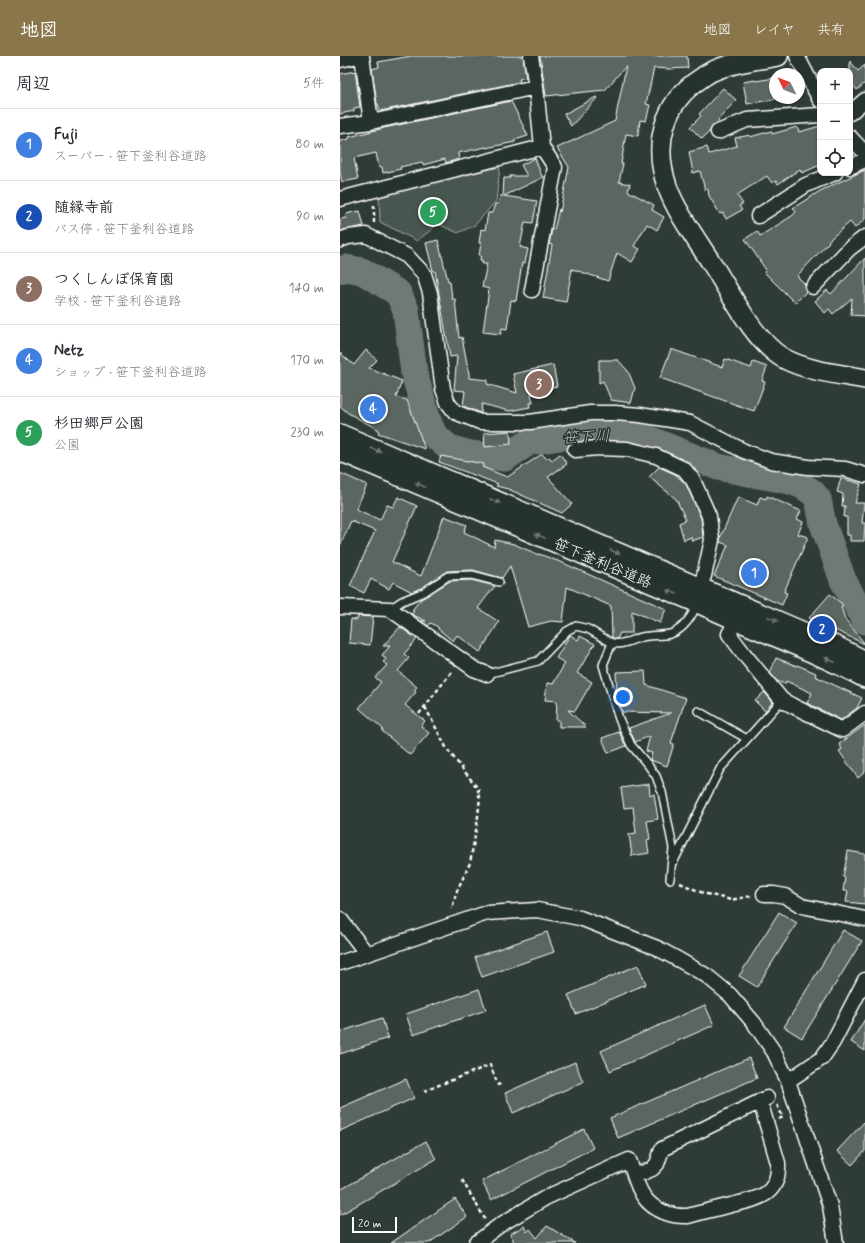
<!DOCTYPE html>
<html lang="ja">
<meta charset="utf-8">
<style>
:root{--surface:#fff;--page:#f7f7f7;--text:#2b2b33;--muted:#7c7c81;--line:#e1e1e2;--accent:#8a764a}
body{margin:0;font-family:Mynerve,"Klee One",sans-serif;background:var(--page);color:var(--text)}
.controls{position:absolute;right:12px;top:12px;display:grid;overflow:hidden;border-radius:8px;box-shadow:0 1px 3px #0004}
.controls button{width:36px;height:36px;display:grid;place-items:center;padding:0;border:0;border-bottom:1px solid var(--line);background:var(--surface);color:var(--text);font:20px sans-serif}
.compass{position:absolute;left:429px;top:12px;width:36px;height:36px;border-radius:50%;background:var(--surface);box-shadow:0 1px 3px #0004;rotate:313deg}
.scale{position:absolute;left:12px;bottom:10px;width:45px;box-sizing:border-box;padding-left:4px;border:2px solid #fff;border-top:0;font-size:11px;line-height:14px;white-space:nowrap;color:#fff;-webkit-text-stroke:3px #26332d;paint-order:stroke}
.you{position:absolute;left:283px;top:641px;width:14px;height:14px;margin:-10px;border:3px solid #fff;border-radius:50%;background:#1a73e8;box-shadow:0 0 0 6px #1a73e833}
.badge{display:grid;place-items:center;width:26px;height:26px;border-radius:50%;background:var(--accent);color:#fff;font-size:13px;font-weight:700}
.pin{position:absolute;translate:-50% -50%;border:2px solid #fff;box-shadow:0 1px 4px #0006}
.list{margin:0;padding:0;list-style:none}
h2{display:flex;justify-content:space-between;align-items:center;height:52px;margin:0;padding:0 16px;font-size:17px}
h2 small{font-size:13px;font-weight:400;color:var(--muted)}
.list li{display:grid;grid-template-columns:26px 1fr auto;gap:12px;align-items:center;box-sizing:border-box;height:72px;padding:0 16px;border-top:1px solid var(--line)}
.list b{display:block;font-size:15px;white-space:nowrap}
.list p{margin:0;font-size:13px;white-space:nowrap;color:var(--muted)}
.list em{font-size:13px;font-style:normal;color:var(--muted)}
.icon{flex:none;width:22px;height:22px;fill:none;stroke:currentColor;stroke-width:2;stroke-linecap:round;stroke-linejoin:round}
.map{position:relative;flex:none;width:525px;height:1187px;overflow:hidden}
header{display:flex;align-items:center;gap:24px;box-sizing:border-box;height:56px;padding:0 20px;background:var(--accent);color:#fff}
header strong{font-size:19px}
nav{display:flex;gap:22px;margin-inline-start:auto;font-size:14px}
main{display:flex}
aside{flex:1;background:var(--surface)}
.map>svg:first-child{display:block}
.green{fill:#4a544f;stroke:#a4aaa7}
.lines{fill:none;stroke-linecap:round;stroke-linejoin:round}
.river{stroke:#707975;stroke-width:27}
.building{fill:#5b6661;stroke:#fff}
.lane-casing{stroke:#fff;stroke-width:10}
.street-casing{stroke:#fff;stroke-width:17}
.secondary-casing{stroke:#fff;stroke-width:22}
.path{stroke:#fff;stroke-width:2.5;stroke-dasharray:4 3;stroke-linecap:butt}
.lane{stroke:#26332d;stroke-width:7}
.street{stroke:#26332d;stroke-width:14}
.secondary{stroke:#26332d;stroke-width:19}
.oneway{fill:#727a76}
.labels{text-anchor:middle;stroke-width:3;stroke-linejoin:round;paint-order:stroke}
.street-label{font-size:15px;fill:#fff;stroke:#26332d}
.water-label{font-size:16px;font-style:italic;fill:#b8bcba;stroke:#26332d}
</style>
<header>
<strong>地図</strong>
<nav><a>地図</a><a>レイヤ</a><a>共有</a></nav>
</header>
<main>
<aside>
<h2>周辺<small>5件</small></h2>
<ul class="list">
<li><span class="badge" style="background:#3f7fe0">1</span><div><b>Fuji</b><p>スーパー · 笹下釜利谷道路</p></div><em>80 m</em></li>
<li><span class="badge" style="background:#1a4fb4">2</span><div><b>随縁寺前</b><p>バス停 · 笹下釜利谷道路</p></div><em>90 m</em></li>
<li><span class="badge" style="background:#8d6e63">3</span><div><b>つくしんぼ保育園</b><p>学校 · 笹下釜利谷道路</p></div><em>140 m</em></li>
<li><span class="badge" style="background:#3f7fe0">4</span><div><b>Netz</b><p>ショップ · 笹下釜利谷道路</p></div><em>170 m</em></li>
<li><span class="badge" style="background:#2e9e5b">5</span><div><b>杉田郷戸公園</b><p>公園</p></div><em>230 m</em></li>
</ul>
</aside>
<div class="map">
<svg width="525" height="1187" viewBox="0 0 525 1187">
<rect width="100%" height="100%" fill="#2f3b35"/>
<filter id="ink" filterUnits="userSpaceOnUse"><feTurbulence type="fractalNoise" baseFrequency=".025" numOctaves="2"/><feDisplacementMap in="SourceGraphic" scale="8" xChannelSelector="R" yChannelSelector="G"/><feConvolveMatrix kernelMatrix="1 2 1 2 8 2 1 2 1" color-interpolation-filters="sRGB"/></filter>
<g filter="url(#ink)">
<!-- green -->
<path class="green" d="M 160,111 L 156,145 L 135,169 L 118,177 L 98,168 L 77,185 L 40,166 L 39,139 Z"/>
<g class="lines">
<!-- river -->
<path class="river" d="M 0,214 L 6,212 L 22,215 L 58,237 L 66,254 L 74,317 L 88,365 L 94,379 L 109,392 L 130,398 L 165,402 L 189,386 L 227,380 L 285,378 L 309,383 L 378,411 L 450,425 L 461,429 L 472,436 L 478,443 L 483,468 L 503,524 L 525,565"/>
</g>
<!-- building -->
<path class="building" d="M 71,0 L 183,0 L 186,22 L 179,23 L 180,26 L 40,55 L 38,48 L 37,48 L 32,13 L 39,11 L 38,6 Z
M 200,0 L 347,0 L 348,12 L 329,13 L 314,12 L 306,48 L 310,49 L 306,65 L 300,64 L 298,80 L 286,78 L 281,108 L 283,108 L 279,126 L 290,128 L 288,135 L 314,149 L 312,154 L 324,161 L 317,174 L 307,168 L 294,190 L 300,193 L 292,206 L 277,197 L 268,225 L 232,213 L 226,246 L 203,242 L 212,189 L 209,188 L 212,173 L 214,174 L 219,153 L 220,156 L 229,111 L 217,92 L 275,65 L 286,10 L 265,34 L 206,40 Z
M 510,5 L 518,15 L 525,9 L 525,27 L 517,34 L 510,25 Z
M 15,15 L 20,51 L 14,52 L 14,55 L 0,58 L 0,18 Z
M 435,22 L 435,43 L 407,48 L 403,26 L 415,24 L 415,25 Z
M 383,32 L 396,44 L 378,64 L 379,65 L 372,71 L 370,75 L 362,83 L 350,71 L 361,60 L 359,58 Z
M 256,41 L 257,42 L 231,70 L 224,58 Z
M 171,45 L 188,80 L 175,84 L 175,86 L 146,92 L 146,91 L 118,97 L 119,103 L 106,107 L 105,103 L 83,109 L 82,106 L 60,111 L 61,113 L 43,117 L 42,111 L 39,112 L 36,97 L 14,102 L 18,123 L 2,126 L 0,116 L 0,85 L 9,83 L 9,81 L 44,72 Z
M 480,70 L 480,109 L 462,117 L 460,113 L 438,128 L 436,125 L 432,127 L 427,120 L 397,139 L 403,148 L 399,150 L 402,154 L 386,163 L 383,157 L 380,158 L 369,140 L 368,133 L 365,134 L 360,115 L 353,117 L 349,96 L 367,91 L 369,98 L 397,90 L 395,82 L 410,79 L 410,81 L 431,75 L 432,78 L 457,71 L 459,76 Z
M 195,102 L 202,121 L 204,121 L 164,140 L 197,145 L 193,167 L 185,166 L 180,191 L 188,193 L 185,207 L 182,207 L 176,245 L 171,244 L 167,273 L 162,272 L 161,278 L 143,276 L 149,233 L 142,231 L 147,208 L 142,208 L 143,205 L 140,204 L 141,200 L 139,200 L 141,187 L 139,187 L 141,173 L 145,174 L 148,157 L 152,157 L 155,148 L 158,148 L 160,140 L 163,140 L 164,122 L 170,122 L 170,120 L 187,120 L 181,109 Z
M 525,114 L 525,163 L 515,172 L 510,166 L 488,185 L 489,186 L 457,220 L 465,228 L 465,233 L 466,236 L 455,247 L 424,216 L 426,214 L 405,183 L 417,175 L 420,180 L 452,160 L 456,156 L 453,152 L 480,135 Z
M 20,155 L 24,170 L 0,175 L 0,163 L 6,162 L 5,158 Z
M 98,184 L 108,225 L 110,225 L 112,243 L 115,243 L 119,282 L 122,281 L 129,318 L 129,322 L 148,324 L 147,328 L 177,337 L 173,318 L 213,309 L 217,330 L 200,334 L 200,336 L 191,338 L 193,347 L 189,347 L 190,351 L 169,355 L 142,348 L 141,357 L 123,350 L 125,335 L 114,334 L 117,300 L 110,301 L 95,215 L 93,215 L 86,187 Z
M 525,202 L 525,260 L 511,259 L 512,242 L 493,258 L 489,253 L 485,257 L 475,245 L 487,234 L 491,238 Z
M 331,293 L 382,311 L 385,303 L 411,312 L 413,306 L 427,311 L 422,325 L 425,326 L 414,355 L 320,322 Z
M 26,294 L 37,304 L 29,312 L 62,325 L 56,341 L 67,344 L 85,393 L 38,377 L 39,374 L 8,357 L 0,350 L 0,297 L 14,309 Z
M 259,304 L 278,304 L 288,315 L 295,332 L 291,347 L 271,344 L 263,325 L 259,327 Z
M 170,375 L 171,388 L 145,391 L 144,377 Z
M 202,398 L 207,403 L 209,401 L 212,404 L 220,398 L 227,408 L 208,421 L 232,448 L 222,457 L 168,433 L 156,430 L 158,428 L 99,406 L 101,400 L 144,408 L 142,411 L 167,421 L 166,422 Z
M 319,411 L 335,418 L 346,428 L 361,462 L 363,481 L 352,485 L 351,481 L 344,484 L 339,467 L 346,464 L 336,443 L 309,421 Z
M 0,417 L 27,429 L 16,453 L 40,464 L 47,449 L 53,451 L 58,441 L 77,450 L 52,506 L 81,520 L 104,460 L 127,469 L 124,476 L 154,491 L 155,484 L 174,488 L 199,499 L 199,498 L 223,507 L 326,553 L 320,567 L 292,555 L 292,577 L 280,577 L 277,583 L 274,582 L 272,581 L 271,550 L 227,531 L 223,566 L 211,565 L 188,571 L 170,510 L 162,522 L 133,514 L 107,515 L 82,532 L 72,536 L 53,526 L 49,533 L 31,523 L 24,537 L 10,530 L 35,475 L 11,465 L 0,490 Z
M 501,422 L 521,428 L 515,447 L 524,447 L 522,467 L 525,467 L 524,485 L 510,485 L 510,479 L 507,479 L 507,461 L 504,461 L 505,450 L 502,450 L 503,438 L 497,436 Z
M 427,440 L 461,455 L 457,463 L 463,466 L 458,478 L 468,481 L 444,536 L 447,537 L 442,549 L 374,520 L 388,489 L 380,486 L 380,482 L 398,441 L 417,449 L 420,441 L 426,443 Z
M 131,524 L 155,530 L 138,552 L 159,566 L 140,596 L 117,579 L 113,585 L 98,573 L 98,571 L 91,567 L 88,570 L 81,565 L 86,565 L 71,558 L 74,555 L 72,554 L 81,543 L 110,525 Z
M 490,538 L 503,549 L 501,551 L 505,563 L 525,588 L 469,562 Z
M 18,560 L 33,561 L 30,589 L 9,587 L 11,563 L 17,564 Z
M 60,571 L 77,583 L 64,598 L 69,602 L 58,615 L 77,631 L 74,634 L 76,636 L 65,649 L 85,665 L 81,670 L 89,677 L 70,699 L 42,675 L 43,673 L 19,652 L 41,626 L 35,622 L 47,609 L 43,606 L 46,603 L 42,599 L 50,590 L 43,590 Z
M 230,579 L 238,584 L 240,580 L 255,588 L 237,617 L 252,626 L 235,655 L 228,654 L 246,671 L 219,671 L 219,664 L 216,664 L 217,645 L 205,644 L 207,627 L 213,628 L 225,607 L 216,602 Z
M 436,602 L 457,610 L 457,609 L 476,617 L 475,620 L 522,642 L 517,652 L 501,664 L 467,647 L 472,637 L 446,625 L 445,628 L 437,625 L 430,617 Z
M 305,615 L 306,629 L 346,642 L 331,687 L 334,688 L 327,710 L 310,704 L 312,697 L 306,695 L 310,680 L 295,686 L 289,672 L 331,657 L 282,656 L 277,638 L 276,616 Z
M 424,636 L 433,646 L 425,655 L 415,645 Z
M 525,669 L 525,716 L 518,722 L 499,695 L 502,693 L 499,688 Z
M 279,676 L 286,690 L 268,697 L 262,682 Z
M 309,728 L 310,739 L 314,738 L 318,763 L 307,765 L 310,783 L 307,784 L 309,797 L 292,800 L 289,778 L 296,777 L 293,751 L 284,752 L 281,732 Z
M 508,795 L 525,798 L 525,848 L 506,846 L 508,835 L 503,835 L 505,822 L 503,821 Z
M 439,856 L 457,867 L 417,931 L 399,920 Z
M 503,874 L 522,885 L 462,982 L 444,971 Z
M 207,876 L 214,896 L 142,921 L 135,901 Z
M 298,909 L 306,928 L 236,958 L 228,939 Z
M 139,933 L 146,954 L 73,979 L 66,958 Z
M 365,949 L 374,969 L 270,1015 L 261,995 Z
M 42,962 L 48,982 L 0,998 L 0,976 Z
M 525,963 L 525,995 L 511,986 Z
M 409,1002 L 417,1022 L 278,1082 L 270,1062 Z
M 235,1006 L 243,1026 L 173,1057 L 165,1037 Z
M 66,1023 L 74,1042 L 0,1075 L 0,1052 Z
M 525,1065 L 525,1095 L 512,1109 L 497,1095 Z
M 244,1073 L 253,1092 L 151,1144 L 142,1125 Z
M 86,1085 L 96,1103 L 0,1159 L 0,1134 Z
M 115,1143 L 127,1161 L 89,1187 L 51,1187 Z
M 184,1170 L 187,1176 L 190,1173 L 197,1182 L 207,1170 L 235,1187 L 172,1187 L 174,1186 L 170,1178 Z"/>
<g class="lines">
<!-- lane casing -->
<g class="lane-casing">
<path id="lane" d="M 50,553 L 62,545 L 84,536 L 108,520 L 132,519 L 159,526
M 147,618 L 198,605 L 227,575 L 236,570 L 248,573 L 272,587
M 358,655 L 407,683
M 334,805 L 380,713 L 442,644
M 330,823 L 333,792 L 322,736 L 316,720 L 308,709 L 291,689 L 279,663 L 263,609 L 272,587 C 283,590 292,583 302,581 C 311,579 321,580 330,578 C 344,574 352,560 358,547"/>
</g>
<!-- street casing -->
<g class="street-casing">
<path id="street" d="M 22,0 L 31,66
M 191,0 L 196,31 L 202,91 L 215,111 L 192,234
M 457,0 L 480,44
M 0,4 L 18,0
M 510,57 L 525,44
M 0,70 L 31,66 L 196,31
M 378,76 L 407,64 L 480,59
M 510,81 L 525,97
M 510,111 L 525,104
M 0,143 L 202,91
M 418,160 L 466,129 L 495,117
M 0,184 L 8,181 L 26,179 L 67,200 L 84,218 L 90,237 L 103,333 L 108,347 L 115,356 L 140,366 L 190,366 L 250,357 L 275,357 L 300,359 L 350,367 L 404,395 L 431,405 L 468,411 L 505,413 L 525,419
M 473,231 L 509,193 L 525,181
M 235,394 L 258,392 L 287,393 L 316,400 L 344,413 L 353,424 L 369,460 L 372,484 L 364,520 L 359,532
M 0,551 L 50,553 L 134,613 L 147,618
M 401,555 L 389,578 L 404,598 L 442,644 L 453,650 L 502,674 L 525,657
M 424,838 L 434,838 L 445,840 L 462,850 L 525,863
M 0,863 L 27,898
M 0,907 L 147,857 L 197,854 L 240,862 L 317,892 L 341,905 L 367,920 L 390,939 L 414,967 L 434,996 L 448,1025 L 490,1150 L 496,1187
M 448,1025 L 482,1002 L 493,986 L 525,924
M 295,1120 L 312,1113 L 317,1108 L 322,1093 L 427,1042
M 136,1187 L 160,1169 L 207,1141 L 289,1104 C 293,1115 297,1132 304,1141 C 314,1155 332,1161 348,1160 C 362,1156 376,1153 391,1149 C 417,1143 440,1140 438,1107 L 420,1045"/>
</g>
<!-- secondary casing -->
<g class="secondary-casing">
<path id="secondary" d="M 438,0 C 417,4 393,6 373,15 C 368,17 364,20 360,23 C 323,47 313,89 327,130 C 336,156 359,187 374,211 C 391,238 415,286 443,302 C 466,315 499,318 525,323
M 0,378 L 494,589 L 525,605
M 0,395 L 358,547 C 413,573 471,593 525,622"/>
</g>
<!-- path -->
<path class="path" d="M 34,167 L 34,148
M 85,651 L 107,693 L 139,734 L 137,736 L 140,741 L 137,769 L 130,807 L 116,837 L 112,853
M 79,658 L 113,614
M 340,827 L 363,837 L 391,844 L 411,840
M 84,1035 L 150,1009 L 158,1029 L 162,1027
M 437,1049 L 443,1061 L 439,1063
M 122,1124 L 145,1163"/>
<!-- lane -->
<use href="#lane" class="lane"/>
<!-- street -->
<use href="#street" class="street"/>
<!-- secondary -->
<use href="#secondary" class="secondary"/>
</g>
<!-- one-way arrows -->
<defs><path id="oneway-solid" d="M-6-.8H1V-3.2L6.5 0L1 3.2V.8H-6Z"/></defs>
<g class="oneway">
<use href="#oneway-solid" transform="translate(36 394) rotate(23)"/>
<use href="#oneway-solid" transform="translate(80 429) rotate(-157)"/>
<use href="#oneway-solid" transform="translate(155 445) rotate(23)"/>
<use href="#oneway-solid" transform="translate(200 480) rotate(-157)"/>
<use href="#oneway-solid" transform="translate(275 496) rotate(23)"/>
<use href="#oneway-solid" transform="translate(332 536) rotate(-157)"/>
<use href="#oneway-solid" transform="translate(433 563) rotate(22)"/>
<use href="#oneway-solid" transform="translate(490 604) rotate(-156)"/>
</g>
</g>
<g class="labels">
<!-- street labels -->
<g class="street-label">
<text transform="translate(263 507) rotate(23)" y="5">笹下釜利谷道路</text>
</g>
<!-- water labels -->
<g class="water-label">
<text transform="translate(246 380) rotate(-3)" y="6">笹下川</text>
</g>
</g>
</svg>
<div class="controls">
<button>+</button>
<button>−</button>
<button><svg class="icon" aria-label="locate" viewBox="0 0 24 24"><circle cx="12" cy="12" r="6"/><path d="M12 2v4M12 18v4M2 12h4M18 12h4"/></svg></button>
</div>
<svg class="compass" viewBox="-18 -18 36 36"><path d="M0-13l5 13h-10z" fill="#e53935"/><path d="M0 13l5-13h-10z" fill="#7c7c81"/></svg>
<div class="scale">20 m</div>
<div class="you"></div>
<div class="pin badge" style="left:414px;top:517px;background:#3f7fe0">1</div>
<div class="pin badge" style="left:482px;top:573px;background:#1a4fb4">2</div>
<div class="pin badge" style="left:199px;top:328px;background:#8d6e63">3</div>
<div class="pin badge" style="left:33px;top:353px;background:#3f7fe0">4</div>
<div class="pin badge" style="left:93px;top:156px;background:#2e9e5b">5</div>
</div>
</main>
